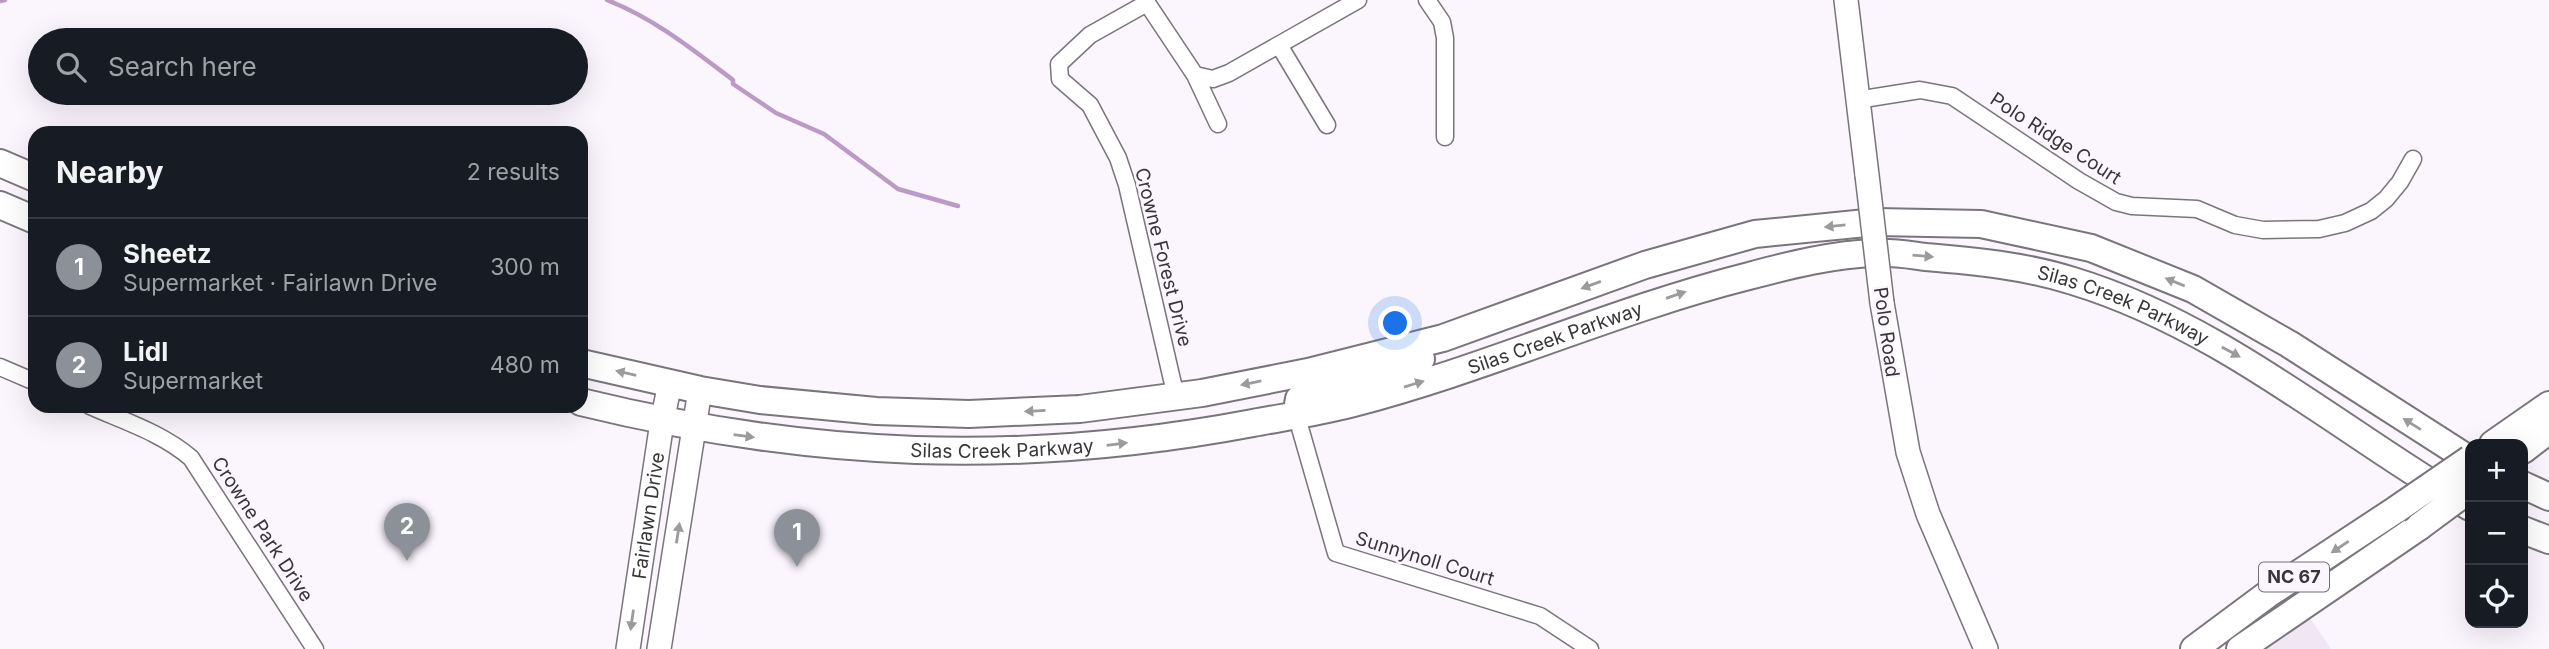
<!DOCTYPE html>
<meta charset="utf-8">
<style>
:root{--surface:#171b24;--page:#20242c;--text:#f1f3f6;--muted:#9ea1a6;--line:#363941;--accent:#8c9099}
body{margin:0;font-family:Inter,sans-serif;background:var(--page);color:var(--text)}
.controls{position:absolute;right:21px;bottom:21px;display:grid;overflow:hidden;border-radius:14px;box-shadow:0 7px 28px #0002}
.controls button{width:63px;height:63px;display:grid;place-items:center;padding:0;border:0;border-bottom:2px solid var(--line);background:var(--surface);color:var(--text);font:35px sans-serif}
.you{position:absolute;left:1396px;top:324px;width:24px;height:24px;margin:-18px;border:5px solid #fff;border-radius:50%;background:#1a73e8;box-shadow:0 0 0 10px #1a73e833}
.badge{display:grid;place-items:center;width:46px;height:46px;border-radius:50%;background:var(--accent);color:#fff;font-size:23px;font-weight:700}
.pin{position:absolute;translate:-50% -58px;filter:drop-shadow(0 2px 4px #0008)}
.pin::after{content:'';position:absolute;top:37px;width:24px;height:21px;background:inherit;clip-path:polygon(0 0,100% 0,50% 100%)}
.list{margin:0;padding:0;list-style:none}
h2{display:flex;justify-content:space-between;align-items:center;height:91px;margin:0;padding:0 28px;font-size:30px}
h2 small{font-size:23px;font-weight:400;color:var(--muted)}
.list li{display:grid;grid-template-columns:46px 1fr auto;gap:21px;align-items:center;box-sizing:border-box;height:98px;padding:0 28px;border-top:2px solid var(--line)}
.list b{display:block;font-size:26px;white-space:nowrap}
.list p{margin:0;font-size:23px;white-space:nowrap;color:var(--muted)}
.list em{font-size:23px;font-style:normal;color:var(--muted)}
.icon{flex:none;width:38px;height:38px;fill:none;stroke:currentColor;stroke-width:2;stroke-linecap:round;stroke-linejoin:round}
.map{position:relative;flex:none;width:2549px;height:649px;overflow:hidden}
.search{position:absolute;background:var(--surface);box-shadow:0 7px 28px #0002;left:28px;top:28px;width:560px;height:77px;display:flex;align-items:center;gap:18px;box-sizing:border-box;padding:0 24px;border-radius:38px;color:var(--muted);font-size:26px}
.panel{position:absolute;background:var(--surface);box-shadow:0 7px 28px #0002;left:28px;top:126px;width:560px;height:287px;border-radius:21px}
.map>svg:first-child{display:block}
.built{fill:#f0e6f4}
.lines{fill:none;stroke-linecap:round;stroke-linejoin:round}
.stream{stroke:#bb9bc6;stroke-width:4.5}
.minor-casing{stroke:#7a757c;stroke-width:19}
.secondary-casing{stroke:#7a757c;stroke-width:26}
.primary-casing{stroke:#7a757c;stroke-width:30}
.minor{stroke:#fff;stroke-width:16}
.secondary{stroke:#fff;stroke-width:23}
.primary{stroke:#fff;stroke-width:26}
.secondary-bridge-casing{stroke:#7a757c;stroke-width:26;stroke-linecap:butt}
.primary-bridge-casing{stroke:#7a757c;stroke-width:30;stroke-linecap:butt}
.secondary-bridge{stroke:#fff;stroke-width:23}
.primary-bridge{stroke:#fff;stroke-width:26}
.oneway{fill:#9c9a9c}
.labels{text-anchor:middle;stroke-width:5;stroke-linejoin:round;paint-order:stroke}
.shield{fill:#fbf5fd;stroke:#726f73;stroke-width:2}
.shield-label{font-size:18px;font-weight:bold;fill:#383538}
.street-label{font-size:19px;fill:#383538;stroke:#fbf5fd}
</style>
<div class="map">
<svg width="2549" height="649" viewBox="0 0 2549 649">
<rect width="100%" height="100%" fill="#fbf5fd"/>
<!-- built -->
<path class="built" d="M 2302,606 L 2331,649 L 2240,649 Z"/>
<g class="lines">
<!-- stream -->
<path class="stream" d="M 607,0 C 655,19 692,49 733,80 L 733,84 L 776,113 L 824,134 L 898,189 L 958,206
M 0,1 L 5,0"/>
<!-- minor casing -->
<g class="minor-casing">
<path id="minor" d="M 1145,0 L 1195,75 L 1218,124
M 1427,0 L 1442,22 L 1445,38 L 1445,137
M 1147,3 L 1090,35 L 1059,64 L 1060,79 L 1090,105 L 1118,158 L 1127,185 L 1176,397
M 1279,45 L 1327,125
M 1195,75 L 1213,79 L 1229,73 L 1358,0
M 1857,100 L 1920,90 L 1952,96 L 2079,181 L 2116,202 L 2132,206 L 2197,209 L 2235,225 L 2263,230 L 2319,229 L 2345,223 L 2371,211 L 2386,199 L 2400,182 L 2413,159
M 0,367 L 35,382
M 90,406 C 124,421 162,433 191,458 L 315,649
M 1296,414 L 1336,553 L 1540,616 L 1590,649"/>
</g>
<!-- secondary casing -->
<g class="secondary-casing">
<g id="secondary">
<path d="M 1846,0 L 1867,175"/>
<path d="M 1882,303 L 1908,452 L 1928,514 L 1986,649"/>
<path id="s1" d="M 628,649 L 662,422 L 670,383"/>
<path d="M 659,649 L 700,390"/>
</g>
</g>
<!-- primary casing -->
<g class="primary-casing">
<g id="primary">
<path d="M 0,163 L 35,178"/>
<path d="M 0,205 L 35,220"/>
<path d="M 581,363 L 700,390 L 760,400 L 876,411 L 969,414 L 1080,409 L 1202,393 L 1308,372 L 1443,338 L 1645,265 L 1755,234 L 1876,222 L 1981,224 L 2091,248 L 2193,289 L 2289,344 L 2470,460"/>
<path id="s2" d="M 581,402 C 810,458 1020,467 1253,423 C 1285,417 1319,412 1350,404 C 1486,369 1614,310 1749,276 C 1790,265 1834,254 1876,253 C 1893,252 1910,255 1926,257 C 1975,261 2026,266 2073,281 C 2221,326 2339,430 2470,507"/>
<path d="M 1297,410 L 1299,399 L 1304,395 L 1338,387 L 1421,359"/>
<path d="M 2493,444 L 2549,405"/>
<path d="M 2523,450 L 2549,430"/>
<path d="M 2523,485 L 2549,497"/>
<path d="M 2523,530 L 2549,540"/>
<path d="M 2194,649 L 2268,594 L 2397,509"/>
<path d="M 2240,649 L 2420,526"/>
</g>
</g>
<!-- minor -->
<use href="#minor" class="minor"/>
<!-- secondary -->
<use href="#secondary" class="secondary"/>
<!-- primary -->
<use href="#primary" class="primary"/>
<!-- secondary-bridge casing -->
<g class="secondary-bridge-casing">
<path id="secondary-bridge" d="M 1867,175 L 1882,303"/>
</g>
<!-- primary-bridge casing -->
<g class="primary-bridge-casing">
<path id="primary-bridge" d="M 2397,509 L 2470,459
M 2420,526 L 2470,489"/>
</g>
<!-- secondary-bridge -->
<use href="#secondary-bridge" class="secondary-bridge"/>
<!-- primary-bridge -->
<use href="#primary-bridge" class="primary-bridge"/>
</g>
<!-- one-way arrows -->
<defs><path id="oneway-solid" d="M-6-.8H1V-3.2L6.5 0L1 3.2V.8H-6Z" transform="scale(1.75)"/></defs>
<g class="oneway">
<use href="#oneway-solid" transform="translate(1835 226) rotate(174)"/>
<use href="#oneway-solid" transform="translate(1923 256) rotate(5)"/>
<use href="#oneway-solid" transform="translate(2175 282) rotate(-158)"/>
<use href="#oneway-solid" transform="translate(1591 285) rotate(160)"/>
<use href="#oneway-solid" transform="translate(1676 295) rotate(-19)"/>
<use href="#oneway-solid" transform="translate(2231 352) rotate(29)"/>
<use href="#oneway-solid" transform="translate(626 373) rotate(-167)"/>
<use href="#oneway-solid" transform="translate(1251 383) rotate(169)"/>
<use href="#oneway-solid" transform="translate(1414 384) rotate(-17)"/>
<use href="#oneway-solid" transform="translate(1035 411) rotate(177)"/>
<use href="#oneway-solid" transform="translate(2412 424) rotate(-148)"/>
<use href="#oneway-solid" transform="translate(744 436) rotate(7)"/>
<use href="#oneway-solid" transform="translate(1117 444) rotate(-7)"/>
<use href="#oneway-solid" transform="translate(678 533) rotate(-81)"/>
<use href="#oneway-solid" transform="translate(2340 547) rotate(146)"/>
<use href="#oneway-solid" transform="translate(632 620) rotate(98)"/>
</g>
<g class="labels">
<!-- shield labels -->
<rect class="shield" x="2259" y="562.5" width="70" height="29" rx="5"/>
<g class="shield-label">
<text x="2294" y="583">NC 67</text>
</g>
<!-- street labels -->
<g class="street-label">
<text transform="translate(2056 138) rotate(33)" y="7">Polo Ridge Court</text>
<text transform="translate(1164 257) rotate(76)" y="7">Crowne Forest Drive</text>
<text dy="7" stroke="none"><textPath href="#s2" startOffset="1580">Silas Creek Parkway</textPath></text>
<text transform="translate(1887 332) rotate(82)" y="7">Polo Road</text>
<text dy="7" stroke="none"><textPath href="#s2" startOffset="992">Silas Creek Parkway</textPath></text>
<text dy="7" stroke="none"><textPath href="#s2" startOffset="425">Silas Creek Parkway</textPath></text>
<text dy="7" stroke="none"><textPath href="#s1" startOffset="135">Fairlawn Drive</textPath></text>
<text transform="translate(263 529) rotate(57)" y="7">Crowne Park Drive</text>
<text transform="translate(1425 558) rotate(17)" y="7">Sunnynoll Court</text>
</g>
</g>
</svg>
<div class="controls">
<button>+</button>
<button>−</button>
<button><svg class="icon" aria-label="locate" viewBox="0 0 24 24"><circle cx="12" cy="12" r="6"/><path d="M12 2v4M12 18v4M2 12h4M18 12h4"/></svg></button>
</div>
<div class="you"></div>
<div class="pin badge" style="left:797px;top:567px">1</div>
<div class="pin badge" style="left:407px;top:561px">2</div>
<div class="search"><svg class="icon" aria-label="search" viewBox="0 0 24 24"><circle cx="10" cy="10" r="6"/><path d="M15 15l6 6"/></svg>Search here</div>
<section class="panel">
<h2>Nearby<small>2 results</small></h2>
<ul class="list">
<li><span class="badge">1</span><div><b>Sheetz</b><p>Supermarket · Fairlawn Drive</p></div><em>300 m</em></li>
<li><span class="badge">2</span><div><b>Lidl</b><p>Supermarket</p></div><em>480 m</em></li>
</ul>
</section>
</div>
